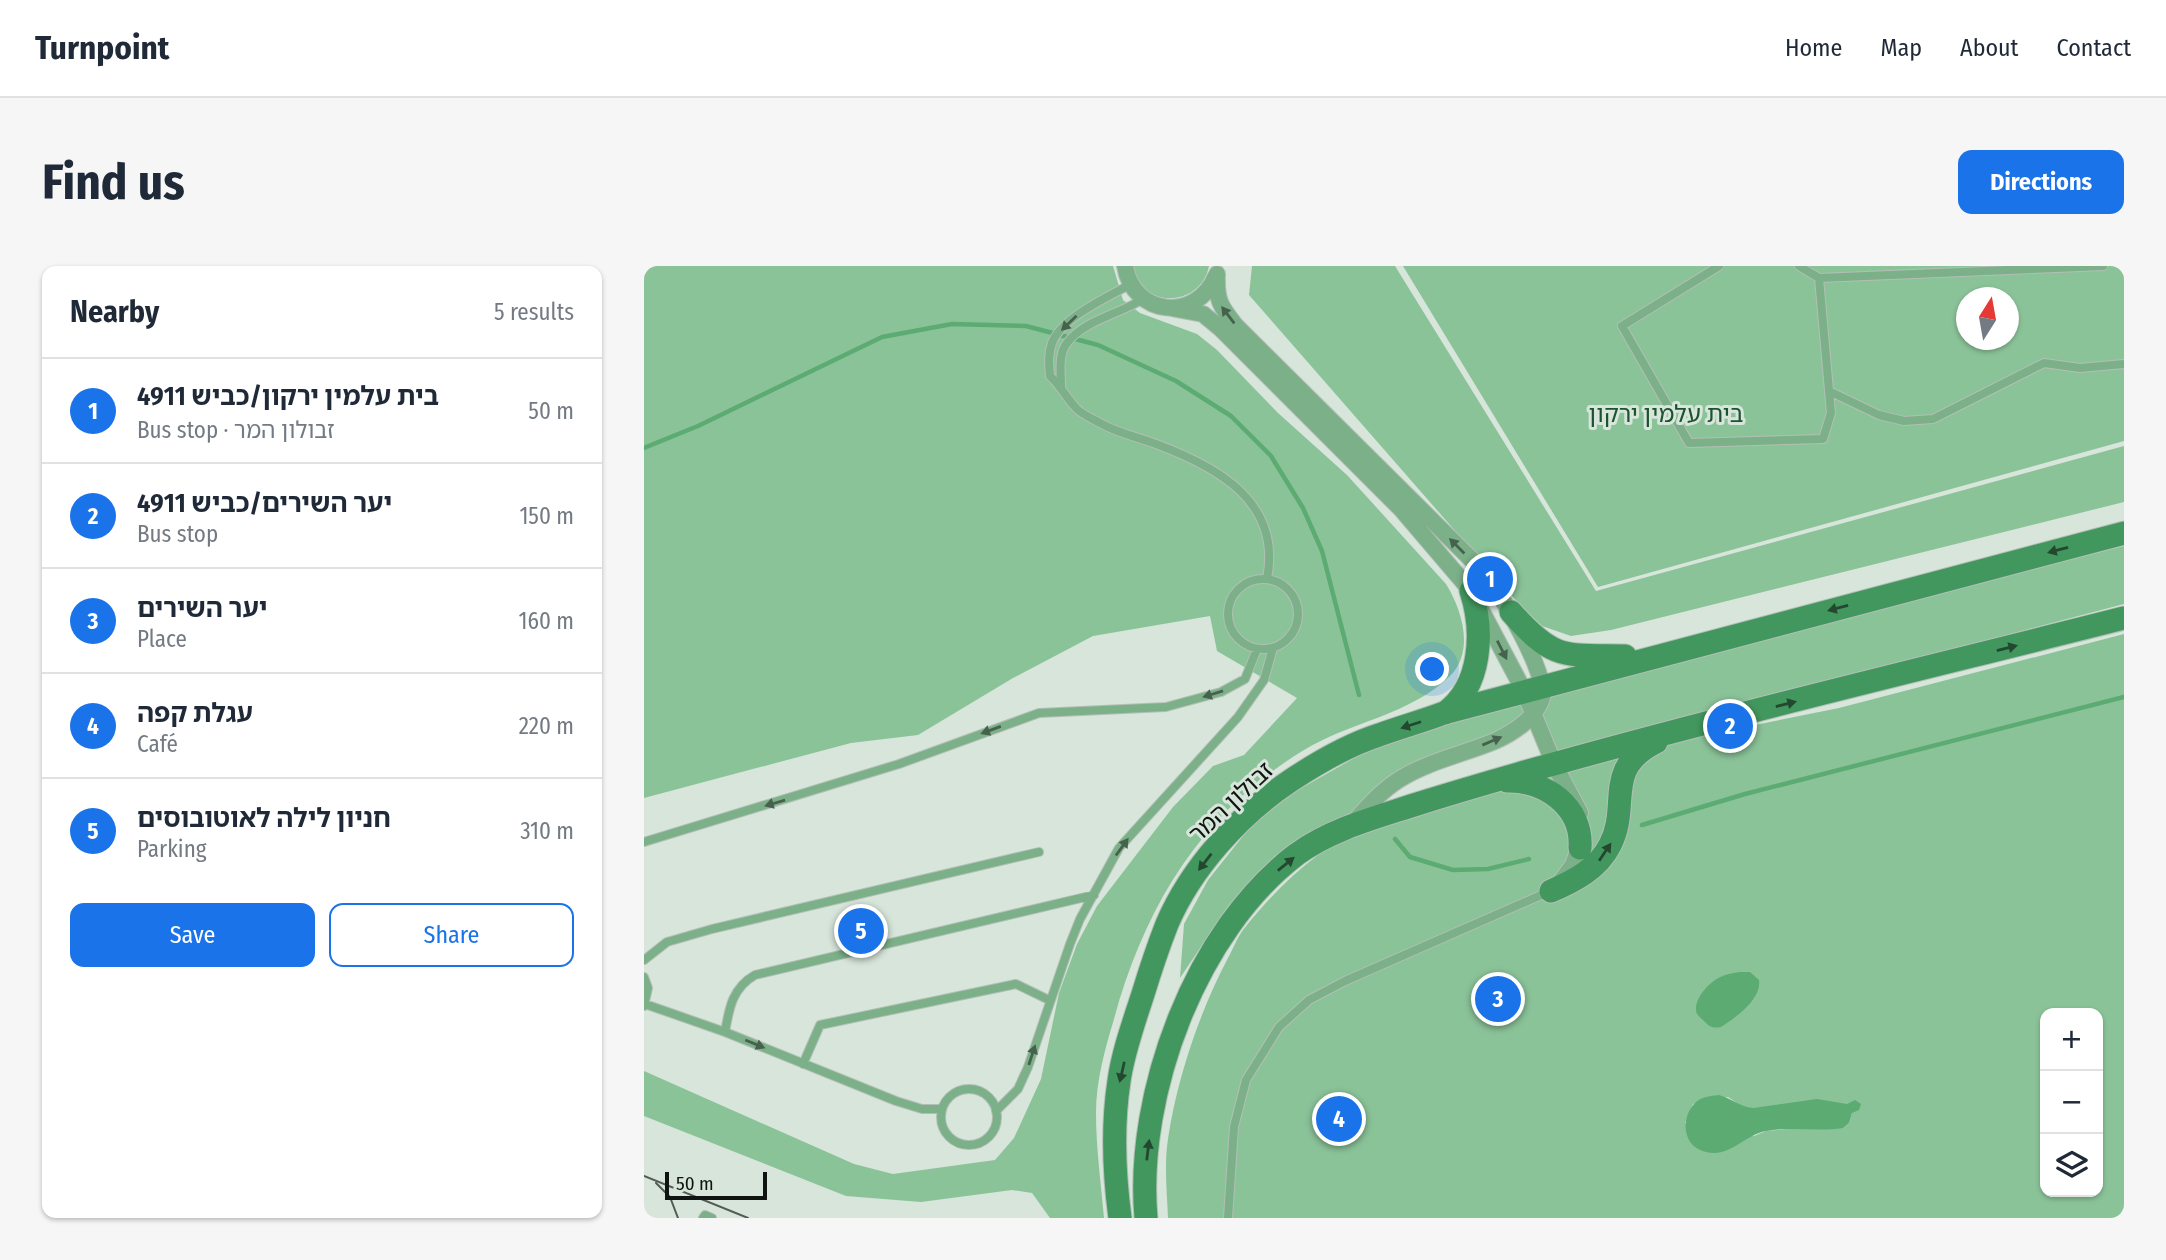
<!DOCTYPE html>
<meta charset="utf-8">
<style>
:root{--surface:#fff;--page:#f6f6f7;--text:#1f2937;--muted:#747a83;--line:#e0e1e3;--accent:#1a73e8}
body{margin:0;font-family:"Fira Sans Condensed","Noto Sans Hebrew",sans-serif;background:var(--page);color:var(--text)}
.controls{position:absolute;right:21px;bottom:21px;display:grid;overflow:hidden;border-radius:14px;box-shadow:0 2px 5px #0004}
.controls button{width:63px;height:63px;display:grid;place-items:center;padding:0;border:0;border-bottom:2px solid var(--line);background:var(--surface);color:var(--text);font:35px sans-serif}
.compass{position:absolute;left:1312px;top:21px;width:63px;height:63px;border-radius:50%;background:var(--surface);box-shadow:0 2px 5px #0004;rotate:11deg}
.scale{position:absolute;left:21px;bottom:18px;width:102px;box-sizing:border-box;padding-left:7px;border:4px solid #0f1410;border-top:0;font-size:19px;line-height:24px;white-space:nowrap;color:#0f1410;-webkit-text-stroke:5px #d7e5da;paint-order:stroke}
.you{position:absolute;left:789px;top:404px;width:24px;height:24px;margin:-18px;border:5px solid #fff;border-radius:50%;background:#1a73e8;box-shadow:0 0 0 10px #1a73e833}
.badge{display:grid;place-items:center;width:46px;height:46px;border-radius:50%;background:var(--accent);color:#fff;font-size:23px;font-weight:700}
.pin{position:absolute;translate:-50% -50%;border:4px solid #fff;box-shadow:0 2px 7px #0006}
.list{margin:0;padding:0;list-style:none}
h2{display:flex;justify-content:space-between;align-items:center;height:91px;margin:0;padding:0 28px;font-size:30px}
h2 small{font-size:23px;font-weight:400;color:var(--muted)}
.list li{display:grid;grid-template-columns:46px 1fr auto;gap:21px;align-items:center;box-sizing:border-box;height:105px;padding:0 28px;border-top:2px solid var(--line)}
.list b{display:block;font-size:26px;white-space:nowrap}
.list p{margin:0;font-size:23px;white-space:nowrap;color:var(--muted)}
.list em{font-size:23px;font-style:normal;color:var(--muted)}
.actions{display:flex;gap:14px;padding:21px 28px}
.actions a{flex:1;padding:16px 0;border:2px solid var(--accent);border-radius:14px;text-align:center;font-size:24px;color:var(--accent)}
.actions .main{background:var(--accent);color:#fff}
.icon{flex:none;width:38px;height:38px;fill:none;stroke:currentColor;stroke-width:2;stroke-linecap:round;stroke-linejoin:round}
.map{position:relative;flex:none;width:1480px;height:952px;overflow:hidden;border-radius:14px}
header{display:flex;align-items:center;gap:42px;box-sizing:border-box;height:98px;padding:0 35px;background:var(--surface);border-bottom:2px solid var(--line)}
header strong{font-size:33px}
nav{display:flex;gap:38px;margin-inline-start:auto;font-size:24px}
.intro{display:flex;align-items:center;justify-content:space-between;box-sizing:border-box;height:168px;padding:0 42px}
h1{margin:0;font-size:49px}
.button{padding:18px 32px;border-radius:14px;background:var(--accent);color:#fff;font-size:24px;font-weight:700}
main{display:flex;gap:42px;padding:0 42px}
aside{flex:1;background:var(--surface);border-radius:14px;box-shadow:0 2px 5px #0004}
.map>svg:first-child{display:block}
.green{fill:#8bc399;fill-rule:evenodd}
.water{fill:#5bab73}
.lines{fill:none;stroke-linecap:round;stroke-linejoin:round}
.stream{stroke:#5bab73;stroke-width:4.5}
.lane-casing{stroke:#b3bfb6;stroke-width:10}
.street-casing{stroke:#b3bfb6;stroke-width:18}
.secondary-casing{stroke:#b3bfb6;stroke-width:25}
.lane{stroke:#7cb089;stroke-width:8}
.street{stroke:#7cb089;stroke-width:16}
.secondary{stroke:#42975e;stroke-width:23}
.tram{stroke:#535b55;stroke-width:2}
.oneway{fill:#46624c}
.oneway2{fill:#23482f}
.labels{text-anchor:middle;stroke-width:6;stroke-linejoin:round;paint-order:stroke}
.park-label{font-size:24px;fill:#1a542f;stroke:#d7e5da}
.street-label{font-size:24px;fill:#0f1410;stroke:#d7e5da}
</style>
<header>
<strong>Turnpoint</strong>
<nav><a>Home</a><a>Map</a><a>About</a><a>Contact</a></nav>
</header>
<div class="intro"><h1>Find us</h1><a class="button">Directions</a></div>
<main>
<aside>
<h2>Nearby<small>5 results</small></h2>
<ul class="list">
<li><span class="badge">1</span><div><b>בית עלמין ירקון/כביש 4911</b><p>Bus stop · זבולון המר</p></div><em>50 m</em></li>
<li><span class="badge">2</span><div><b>יער השירים/כביש 4911</b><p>Bus stop</p></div><em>150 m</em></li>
<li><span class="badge">3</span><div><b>יער השירים</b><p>Place</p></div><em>160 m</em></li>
<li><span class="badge">4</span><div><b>עגלת קפה</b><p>Café</p></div><em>220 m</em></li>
<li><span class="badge">5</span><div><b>חניון לילה לאוטובוסים</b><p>Parking</p></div><em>310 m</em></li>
</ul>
<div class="actions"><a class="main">Save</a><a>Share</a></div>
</aside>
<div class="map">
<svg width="1480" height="952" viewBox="0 0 1480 952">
<rect width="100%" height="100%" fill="#d7e5da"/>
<!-- green -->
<path class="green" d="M 0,0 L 469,0 L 479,34 L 496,47 L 553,68 L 573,84 L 634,147 L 703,209 L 802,318 C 818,344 831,385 806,410 C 766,449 706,456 660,484 C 558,546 501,640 470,753 C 461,783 452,815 452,847 C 452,882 457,917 460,952 L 406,952 L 388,927 L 368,924 L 277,936 L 202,930 L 0,850 L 0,805 L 210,898 L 249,908 L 351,894 L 370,872 L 397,813 L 415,727 L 433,678 L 453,640 L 529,541 L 569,500 L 600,489 L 653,432 L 573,385 L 566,350 L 449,370 L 369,412 L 274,469 L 207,477 L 0,532 Z
M 489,0 L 565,0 C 557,42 495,44 489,0 Z
M 608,0 L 751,0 L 952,325 L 1480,180 L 1480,236 L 967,364 L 927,370 L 898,360 L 875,338 L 605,29 Z
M 759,0 L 1480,0 L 1480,175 L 954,321 ZM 1322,32 L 1364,32 L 1364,74 L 1322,74 Z
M 1480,280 L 1480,338 L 914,487 L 897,449 L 905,423 Z
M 1480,368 L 1480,952 L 524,952 C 523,926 520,899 524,873 C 533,812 556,745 584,692 C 589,683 593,672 599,664 C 621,636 646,610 674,589 C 694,574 718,565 741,557 L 1051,471 L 1195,442 ZM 1401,747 L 1454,747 L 1454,926 L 1401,926 ZM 1084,831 L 1100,842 L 1109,842 L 1203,838 L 1208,847 L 1205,857 L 1199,862 L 1153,862 L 1122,865 L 1110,870 L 1041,857 L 1049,838 Z
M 875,432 L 883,445 L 862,463 L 714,542 L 616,608 L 585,639 L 536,712 L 540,658 L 564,614 L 611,555 L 647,528 L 728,482 Z"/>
<!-- water -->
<path class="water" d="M 1095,706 L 1106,706 L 1115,714 C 1118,733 1091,752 1077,761 C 1070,762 1067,762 1062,757 C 1058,753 1052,749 1052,744 C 1051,731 1067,714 1079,710 C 1083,708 1090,707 1095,706 Z
M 1075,829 C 1087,832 1096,841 1109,842 L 1173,833 L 1203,838 L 1211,834 L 1217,838 L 1215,844 L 1208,847 L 1205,857 L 1199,862 C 1174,866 1147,860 1122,865 C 1100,869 1086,892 1062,886 C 1039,881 1036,854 1050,838 C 1056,831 1066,830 1075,829 Z"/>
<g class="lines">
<!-- stream -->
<path class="stream" d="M 0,182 L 54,160 L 238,71 L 308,58 L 382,60 L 454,79 L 532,115 L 587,150 L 627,190 L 659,242 L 678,285 L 715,429
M 998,559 L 1101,528 L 1480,431
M 751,573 L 766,591 L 809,604 L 844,603 L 885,593"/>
<!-- lane casing -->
<g class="lane-casing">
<path id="lane" d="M 1075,0 L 978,60 L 1045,177 L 1179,173 L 1187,147 L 1175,12 L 1155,0
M 1175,12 L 1459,0
M 487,18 C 464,31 418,51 408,77 C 404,88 405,98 406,110 C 417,120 423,133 433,143 C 439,149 449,153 456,157 C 473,167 494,171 512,178 C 574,201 638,236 623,313
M 417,120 C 417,107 414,88 423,77 C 440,54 476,48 499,33
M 1185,125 L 1235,149 L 1260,155 L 1289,153 L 1400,97 L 1436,102 L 1480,98
M584 348a35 35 0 1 1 70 0a35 35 0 1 1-70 0Z
M 0,576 L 255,498 L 395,447 L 522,441 L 577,426 L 601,413 L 613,383
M 0,694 L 23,676 L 68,663 L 395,586
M 0,711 L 4,722 L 0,740
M 1,738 L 81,766 L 252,835 L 278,843 L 297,843
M 81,766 C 85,743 88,722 111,709 L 450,629
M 159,798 L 176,759 L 372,718 L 405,734
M297 851a28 28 0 1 1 56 0a28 28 0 1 1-56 0Z
M 352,845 L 374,823 L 384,801 L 426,678 L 436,653 L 475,582 L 594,451 L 620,414 L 629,382
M 59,952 L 61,949 L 68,952
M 584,952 L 590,861 L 602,814 L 635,761 L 665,734 L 701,715 L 904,626"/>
</g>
<!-- street casing -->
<g class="street-casing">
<path id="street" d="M 481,0 C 489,50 552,57 572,10
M 573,8 C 572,34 576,40 592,60 L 841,307 C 856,328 905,409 898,432 C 892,452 869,467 851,475 C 820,488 785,495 756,513 C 738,524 723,541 709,557
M 527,42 L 559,48 L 576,62 L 757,243 L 827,325 L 880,425 L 910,498 L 936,547
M 915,618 L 929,599 L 938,573"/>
</g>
<!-- secondary casing -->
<g class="secondary-casing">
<path id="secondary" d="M 867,346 C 910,395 920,389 981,390
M 801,447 C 838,420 840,365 827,325
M 863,515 C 900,514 939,540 936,582
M 907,625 C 930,615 954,603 966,579 C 987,539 958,503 1012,476
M 476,952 C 470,907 468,861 475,815 C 479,786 490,756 499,728 C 506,705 514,681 523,658 C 547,602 595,549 646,515 C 673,497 704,479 735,469 C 757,461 779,455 800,447 L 1480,267
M 502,952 C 491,828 552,664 653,588 C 688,563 730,552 770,539 C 805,528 839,518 874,508 C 1075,451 1278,403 1480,352"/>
</g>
<!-- lane -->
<use href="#lane" class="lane"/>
<!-- street -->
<use href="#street" class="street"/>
<!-- secondary -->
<use href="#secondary" class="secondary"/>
<!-- tram -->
<path class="tram" d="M 0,910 L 104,952
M 12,917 L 26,931 L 34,952"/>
</g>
<!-- one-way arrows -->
<defs><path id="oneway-solid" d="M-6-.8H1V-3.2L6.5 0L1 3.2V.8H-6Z" transform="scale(1.75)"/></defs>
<g class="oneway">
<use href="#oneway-solid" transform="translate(584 49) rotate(-127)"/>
<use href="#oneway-solid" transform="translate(425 57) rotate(136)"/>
<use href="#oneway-solid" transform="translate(813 280) rotate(-135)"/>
<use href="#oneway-solid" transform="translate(858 384) rotate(63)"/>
<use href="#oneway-solid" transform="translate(569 428) rotate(163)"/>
<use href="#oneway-solid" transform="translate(347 464) rotate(160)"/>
<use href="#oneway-solid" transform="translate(848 475) rotate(-23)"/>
<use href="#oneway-solid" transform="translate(131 537) rotate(164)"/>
<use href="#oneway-solid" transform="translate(478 581) rotate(-54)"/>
<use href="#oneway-solid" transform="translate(111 778) rotate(22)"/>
<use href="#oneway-solid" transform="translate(388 789) rotate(-72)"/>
</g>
<g class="oneway2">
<use href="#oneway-solid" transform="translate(1414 284) rotate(165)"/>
<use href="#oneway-solid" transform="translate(1194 342) rotate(165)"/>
<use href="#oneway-solid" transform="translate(1363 382) rotate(-14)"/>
<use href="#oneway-solid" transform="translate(1142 438) rotate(-14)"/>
<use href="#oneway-solid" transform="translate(767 459) rotate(162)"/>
<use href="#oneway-solid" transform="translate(961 586) rotate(-56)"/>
<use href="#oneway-solid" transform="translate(561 596) rotate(128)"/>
<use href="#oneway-solid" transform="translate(642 598) rotate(-39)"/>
<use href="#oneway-solid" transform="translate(478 806) rotate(103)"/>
<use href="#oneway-solid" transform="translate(504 884) rotate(-83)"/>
</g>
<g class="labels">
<!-- park labels -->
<g class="park-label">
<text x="1022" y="156">בית עלמין ירקון</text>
</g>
<!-- street labels -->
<g class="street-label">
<text transform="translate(587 536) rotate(-43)" y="8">זבולון המר</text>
</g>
</g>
</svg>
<div class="controls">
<button>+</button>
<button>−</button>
<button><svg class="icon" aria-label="layers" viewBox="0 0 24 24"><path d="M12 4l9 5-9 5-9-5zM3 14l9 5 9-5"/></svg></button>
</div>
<svg class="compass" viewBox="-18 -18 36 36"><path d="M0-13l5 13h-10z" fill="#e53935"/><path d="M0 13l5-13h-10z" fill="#747a83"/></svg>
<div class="scale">50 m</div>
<div class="you"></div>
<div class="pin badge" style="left:846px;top:313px">1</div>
<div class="pin badge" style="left:1086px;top:460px">2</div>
<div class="pin badge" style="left:854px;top:733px">3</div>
<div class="pin badge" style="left:695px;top:853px">4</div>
<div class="pin badge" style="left:217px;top:665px">5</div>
</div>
</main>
